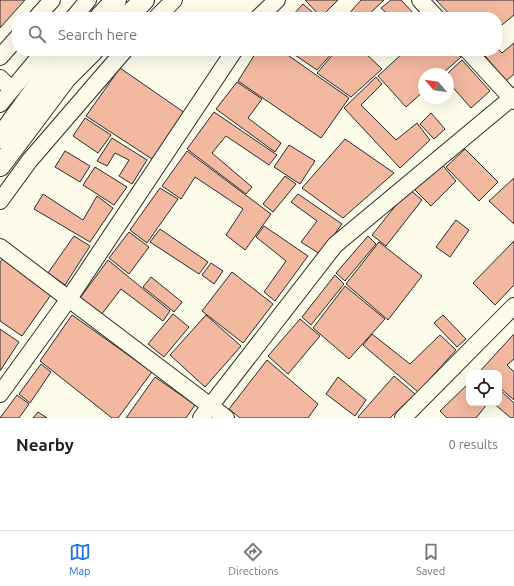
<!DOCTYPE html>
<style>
:root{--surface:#fff;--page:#f6f6f6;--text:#222;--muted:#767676;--line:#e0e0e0;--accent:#1a73e8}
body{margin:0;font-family:Ubuntu,sans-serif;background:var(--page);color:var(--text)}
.controls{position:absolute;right:12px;bottom:12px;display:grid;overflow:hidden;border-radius:8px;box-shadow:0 4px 16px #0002}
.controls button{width:36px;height:36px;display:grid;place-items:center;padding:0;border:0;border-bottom:1px solid var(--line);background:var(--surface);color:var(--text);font:20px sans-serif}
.compass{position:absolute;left:418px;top:68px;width:36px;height:36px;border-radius:50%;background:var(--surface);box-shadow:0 4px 16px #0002;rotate:299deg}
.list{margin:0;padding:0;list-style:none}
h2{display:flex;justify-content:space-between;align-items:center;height:52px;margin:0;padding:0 16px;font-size:17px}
h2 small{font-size:13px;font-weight:400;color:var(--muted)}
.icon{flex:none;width:22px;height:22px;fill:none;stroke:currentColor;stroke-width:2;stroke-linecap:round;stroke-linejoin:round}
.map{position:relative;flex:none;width:514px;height:418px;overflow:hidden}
.search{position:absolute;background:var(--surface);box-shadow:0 4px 16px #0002;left:12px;right:12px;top:12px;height:44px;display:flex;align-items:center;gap:10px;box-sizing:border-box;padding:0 14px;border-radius:16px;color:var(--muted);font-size:15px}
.sheet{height:112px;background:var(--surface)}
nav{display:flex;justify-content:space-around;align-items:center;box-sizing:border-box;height:56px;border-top:1px solid var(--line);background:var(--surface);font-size:11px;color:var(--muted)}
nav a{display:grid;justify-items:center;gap:2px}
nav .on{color:var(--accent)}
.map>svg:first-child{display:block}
.building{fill:#f2b8a0;stroke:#2b2b2b}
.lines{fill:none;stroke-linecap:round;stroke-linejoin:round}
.minor-casing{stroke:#2b2b2b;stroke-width:18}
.major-casing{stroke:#2b2b2b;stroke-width:22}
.minor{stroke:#fdfbea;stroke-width:16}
.major{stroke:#fdfbea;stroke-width:20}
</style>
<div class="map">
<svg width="514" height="418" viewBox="0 0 514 418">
<rect width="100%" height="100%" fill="#fdfbea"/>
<!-- building -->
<path class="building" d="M 0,0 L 25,0 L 0,28 Z
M 305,0 L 338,0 L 321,17 Z
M 361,0 L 384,0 L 366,17 L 346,17 Z
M 391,0 L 401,0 L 417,17 L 391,17 L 381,8 Z
M 436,0 L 514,0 L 514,15 L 497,29 L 497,17 L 452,17 Z
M 303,4 L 318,17 L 291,17 Z
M 514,43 L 514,74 L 506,81 L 481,51 L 497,51 L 497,48 L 502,53 Z
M 257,51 L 282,51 L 349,98 L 321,138 L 238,81 Z
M 289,51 L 334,51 L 317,70 Z
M 336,51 L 363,51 L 382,69 L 351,97 L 317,73 Z
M 405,51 L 455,51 L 461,57 L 442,74 L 424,74 L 424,91 L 406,107 L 378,76 Z
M 462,60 L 490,91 L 471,108 L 448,82 L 447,74 Z
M 120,68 L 185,113 L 152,159 L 86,116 Z
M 376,77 L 382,84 L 361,105 L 396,140 L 417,123 L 430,140 L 400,168 L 344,108 Z
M 237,82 L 262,99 L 248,118 L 281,143 L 275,152 L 216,109 Z
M 214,112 L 277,155 L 269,165 L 226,136 L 212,153 L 252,187 L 246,194 L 187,149 Z
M 431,113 L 445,129 L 434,139 L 420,124 Z
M 85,118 L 111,135 L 98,153 L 73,136 Z
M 112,138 L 147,160 L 132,184 L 119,176 L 129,160 L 115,153 L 107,166 L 97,161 Z
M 345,139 L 394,173 L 343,218 L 302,188 Z
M 289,145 L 315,161 L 300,184 L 274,167 Z
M 465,149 L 498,182 L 479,201 L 446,167 Z
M 65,151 L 90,166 L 80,182 L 55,167 Z
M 187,151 L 271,214 L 245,250 L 226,235 L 243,209 L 195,177 L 181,199 L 162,186 Z
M 439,161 L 456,181 L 431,206 L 412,187 Z
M 95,167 L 127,187 L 114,205 L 83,185 Z
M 285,176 L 296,184 L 273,212 L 263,204 Z
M 514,178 L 514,224 L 489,201 Z
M 160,188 L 178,199 L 147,243 L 130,230 Z
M 409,189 L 422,200 L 386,246 L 372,235 Z
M 43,194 L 83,220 L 97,196 L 113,208 L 90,242 L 34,209 Z
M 298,194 L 342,224 L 320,254 L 301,242 L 317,221 L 291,202 Z
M 456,220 L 469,230 L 450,257 L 436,247 Z
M 264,226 L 308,256 L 275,301 L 264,292 L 286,261 L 256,237 Z
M 160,229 L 208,262 L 199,274 L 150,242 Z
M 129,232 L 149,247 L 129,274 L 109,258 Z
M 74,236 L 90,246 L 65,285 L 48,273 Z
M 368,236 L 376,244 L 345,281 L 336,273 Z
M 514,241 L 514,285 L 495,305 L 473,283 Z
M 379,242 L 422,276 L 388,320 L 346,284 Z
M 4,257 L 53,292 L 22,336 L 0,321 L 0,262 Z
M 108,260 L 170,311 L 163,321 L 121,289 L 101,315 L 80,298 Z
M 211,263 L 223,271 L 214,284 L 202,275 Z
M 232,272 L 273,304 L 243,343 L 202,311 Z
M 335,275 L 344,284 L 311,325 L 302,317 Z
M 151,277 L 182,302 L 174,312 L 143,287 Z
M 345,286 L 385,319 L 349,359 L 313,328 Z
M 173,314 L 189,327 L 164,357 L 148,344 Z
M 72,315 L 152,372 L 118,418 L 112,418 L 40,361 Z
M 206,315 L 241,346 L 205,387 L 170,355 Z
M 443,315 L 466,339 L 457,347 L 434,323 Z
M 300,319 L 320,336 L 288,374 L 268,356 Z
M 0,329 L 19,342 L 0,371 Z
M 372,334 L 410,364 L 440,335 L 456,350 L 418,392 L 363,345 Z
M 514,334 L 514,359 L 507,365 L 514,372 L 514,400 L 499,387 L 499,373 L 484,373 L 481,370 Z
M 267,360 L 318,404 L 308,418 L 240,418 L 229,409 Z
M 41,364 L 51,372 L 30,403 L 19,394 Z
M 394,376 L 415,394 L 390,418 L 360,418 L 358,417 Z
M 155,377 L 195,405 L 186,418 L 126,418 Z
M 338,377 L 366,400 L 355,416 L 326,394 Z
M 469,383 L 469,403 L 488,403 L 476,418 L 447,418 L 440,411 Z
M 502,392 L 514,403 L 514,418 L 511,418 L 493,403 L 499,403 L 499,395 Z
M 17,395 L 29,404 L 19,418 L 0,418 Z
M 38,412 L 47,418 L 33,418 Z"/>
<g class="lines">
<!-- minor casing -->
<g class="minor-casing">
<path id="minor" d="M 420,0 L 436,17
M 37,17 L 52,0
M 74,17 L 88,0
M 157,17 L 174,0
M 259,17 L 277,0
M 468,51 L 514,101
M 0,57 L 17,38
M 0,78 L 11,89
M 0,104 L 44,51
M 0,201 L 30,160 L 124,51
M 0,247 L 226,418
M 0,394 L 68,300 L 234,51
M 201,418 L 335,245 L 514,96
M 403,418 L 514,306"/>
</g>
<!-- major casing -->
<g class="major-casing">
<path id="major" d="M 100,17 L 116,0
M 127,17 L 144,0
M 0,138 L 48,72 L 68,51
M 0,166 L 66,78 L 93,51"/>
</g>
<!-- minor -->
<use href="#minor" class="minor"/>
<!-- major -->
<use href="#major" class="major"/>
</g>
</svg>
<div class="controls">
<button><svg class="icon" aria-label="locate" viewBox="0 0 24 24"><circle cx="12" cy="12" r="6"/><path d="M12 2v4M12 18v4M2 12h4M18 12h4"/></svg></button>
</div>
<svg class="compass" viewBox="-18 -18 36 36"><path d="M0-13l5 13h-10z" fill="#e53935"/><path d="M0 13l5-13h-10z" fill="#767676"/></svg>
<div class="search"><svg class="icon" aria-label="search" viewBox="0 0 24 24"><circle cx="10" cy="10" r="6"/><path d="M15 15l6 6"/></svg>Search here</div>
</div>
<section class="sheet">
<h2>Nearby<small>0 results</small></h2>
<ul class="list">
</ul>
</section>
<nav>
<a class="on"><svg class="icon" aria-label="map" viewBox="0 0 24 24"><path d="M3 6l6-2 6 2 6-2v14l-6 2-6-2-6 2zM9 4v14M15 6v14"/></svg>Map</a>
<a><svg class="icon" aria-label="directions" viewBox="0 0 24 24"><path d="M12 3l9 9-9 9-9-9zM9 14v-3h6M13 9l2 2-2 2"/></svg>Directions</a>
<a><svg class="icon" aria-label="saved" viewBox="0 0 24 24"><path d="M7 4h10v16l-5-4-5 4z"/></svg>Saved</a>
</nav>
